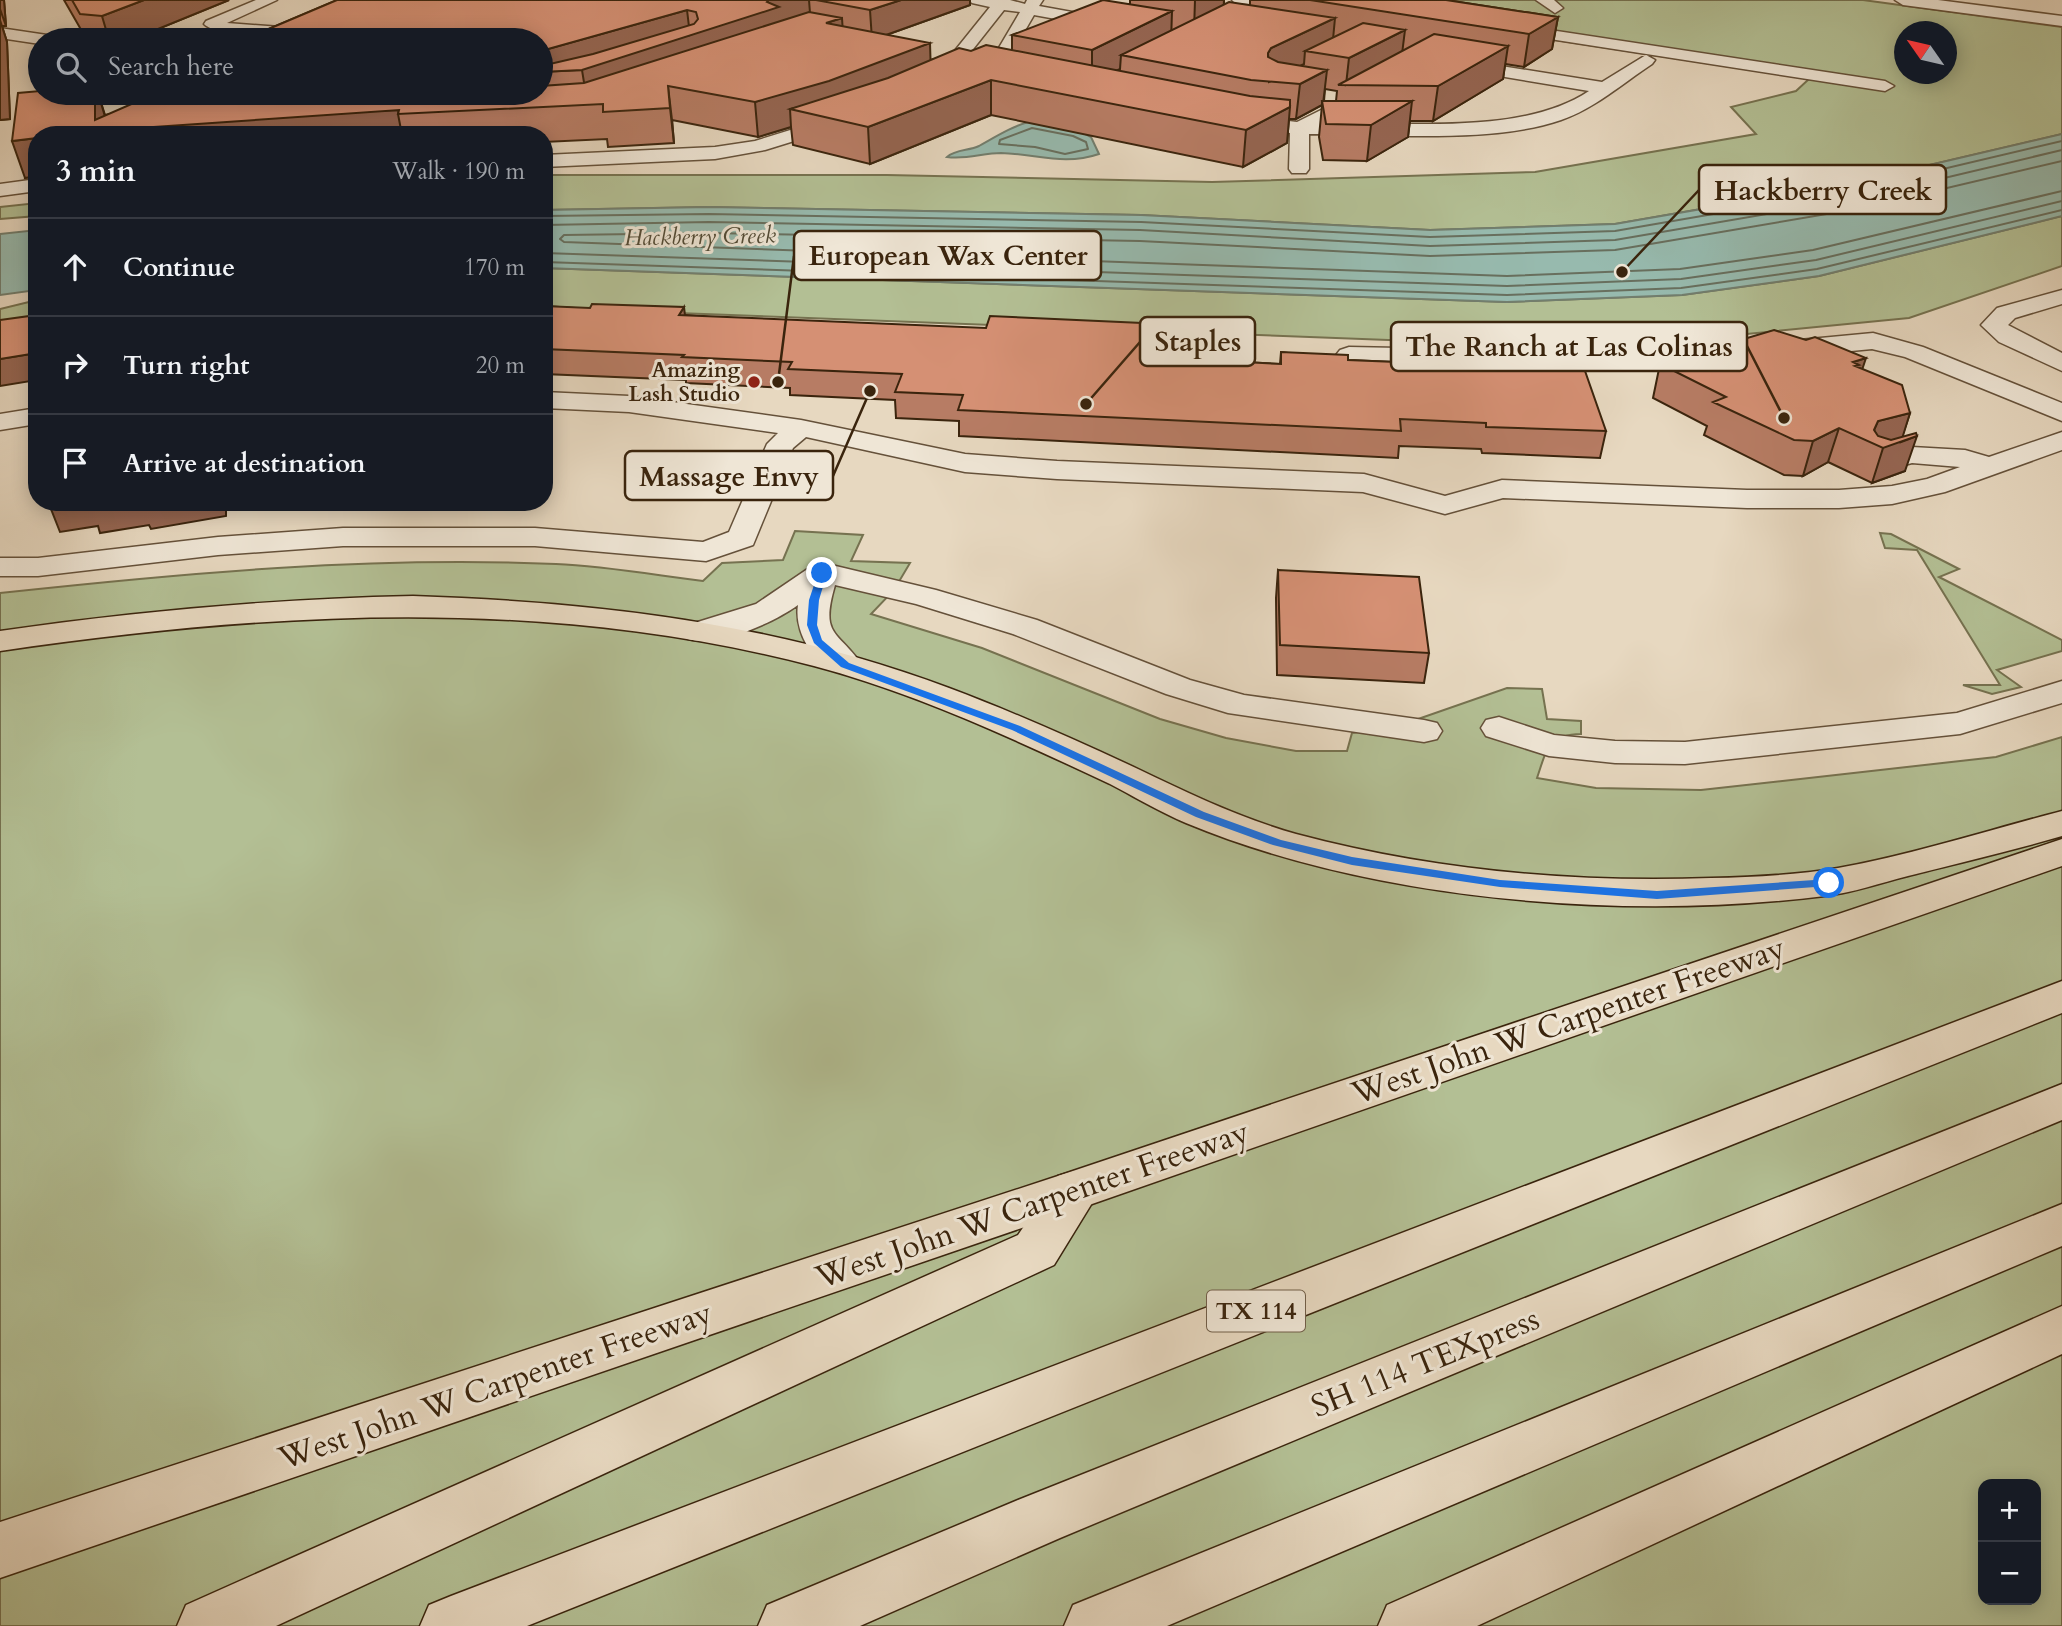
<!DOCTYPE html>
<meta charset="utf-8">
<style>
:root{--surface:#171b24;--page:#20242c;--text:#f1f3f6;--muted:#9ea1a6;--line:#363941}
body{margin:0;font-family:Cardo,serif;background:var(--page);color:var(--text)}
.controls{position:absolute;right:21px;bottom:21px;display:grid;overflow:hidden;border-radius:14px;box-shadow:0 4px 18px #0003}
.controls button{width:63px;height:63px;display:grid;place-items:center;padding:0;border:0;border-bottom:2px solid var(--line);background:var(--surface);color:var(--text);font:35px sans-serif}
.compass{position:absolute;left:1894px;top:21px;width:63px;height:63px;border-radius:50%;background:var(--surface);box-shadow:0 4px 18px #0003;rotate:304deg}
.stop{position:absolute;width:21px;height:21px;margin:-16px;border:5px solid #1a73e8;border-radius:50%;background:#fff}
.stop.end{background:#1a73e8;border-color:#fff;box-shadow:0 2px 7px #0008}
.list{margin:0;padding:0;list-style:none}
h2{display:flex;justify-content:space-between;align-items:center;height:91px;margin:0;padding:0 28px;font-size:30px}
h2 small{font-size:23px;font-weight:400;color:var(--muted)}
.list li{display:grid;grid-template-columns:46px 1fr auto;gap:21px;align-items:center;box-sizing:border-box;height:98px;padding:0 28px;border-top:2px solid var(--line)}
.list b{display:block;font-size:26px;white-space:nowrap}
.list em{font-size:23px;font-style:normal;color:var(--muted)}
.icon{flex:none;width:38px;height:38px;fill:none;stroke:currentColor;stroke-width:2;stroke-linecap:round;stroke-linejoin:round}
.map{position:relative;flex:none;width:2062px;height:1626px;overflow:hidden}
.search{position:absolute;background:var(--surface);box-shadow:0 4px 18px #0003;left:28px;top:28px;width:525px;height:77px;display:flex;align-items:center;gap:18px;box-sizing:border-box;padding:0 24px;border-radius:38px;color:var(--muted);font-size:26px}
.panel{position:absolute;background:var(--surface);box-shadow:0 4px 18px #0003;left:28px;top:126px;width:525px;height:385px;border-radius:28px}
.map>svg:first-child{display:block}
.green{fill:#b3bf94;stroke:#767250;stroke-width:2;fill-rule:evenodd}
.water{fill:#97baae;stroke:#727e6e;stroke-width:2}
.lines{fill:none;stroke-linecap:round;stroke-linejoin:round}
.shore{stroke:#686f5e;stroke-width:2}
.minor-casing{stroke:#65513a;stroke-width:3}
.major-casing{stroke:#3a240d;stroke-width:3}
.highway-casing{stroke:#3a240d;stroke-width:3}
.minor{fill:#efe6d6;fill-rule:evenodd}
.major{fill:#e7d8c0;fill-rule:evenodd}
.highway{fill:#e7d8c0;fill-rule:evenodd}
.wall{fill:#b77c64;stroke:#3a240d;stroke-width:2;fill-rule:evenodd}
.shaded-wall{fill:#956551;stroke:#3a240d;stroke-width:2}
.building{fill:#d59074;stroke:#3a240d;stroke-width:2}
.route{fill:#1a73e8}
.poi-dot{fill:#8f2418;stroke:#efe6d6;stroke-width:2.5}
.labels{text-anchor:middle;stroke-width:6;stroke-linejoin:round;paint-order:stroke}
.far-poi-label{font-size:21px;font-weight:bold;fill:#3a240d;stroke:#efe6d6;text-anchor:end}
.far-water-label{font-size:23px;font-style:italic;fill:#514a35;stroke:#efe6d6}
.shield{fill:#efe6d6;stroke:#705e49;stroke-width:2}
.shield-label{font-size:24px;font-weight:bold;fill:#3a240d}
.near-street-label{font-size:32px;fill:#3a240d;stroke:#efe6d6}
.leader{fill:none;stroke:#3a240d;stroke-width:2.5}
.callout-dot{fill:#3a240d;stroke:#efe6d6;stroke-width:2.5}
.callout{fill:#efe6d6;stroke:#3a240d;stroke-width:2.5}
.callout-label{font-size:28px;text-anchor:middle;font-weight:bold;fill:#3a240d}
</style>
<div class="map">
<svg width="2062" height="1626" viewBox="0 0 2062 1626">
<rect width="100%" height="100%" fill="#e7d8c0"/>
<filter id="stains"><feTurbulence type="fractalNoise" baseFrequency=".00286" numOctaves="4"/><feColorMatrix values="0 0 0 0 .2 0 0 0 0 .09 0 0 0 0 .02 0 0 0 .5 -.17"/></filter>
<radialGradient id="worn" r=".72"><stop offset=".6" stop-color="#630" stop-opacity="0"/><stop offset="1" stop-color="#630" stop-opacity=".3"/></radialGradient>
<!-- green -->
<path class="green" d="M 1294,0 L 1863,0 L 2062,27 L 2062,134 L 1857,182 L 1615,224 L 1430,230 L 1141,215 L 709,207 L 544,210 L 544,175 L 887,175 L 1212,182 L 1535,172 L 1756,134 L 1731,107 L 1796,91 L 1809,79 ZM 1904,32 L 1946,32 L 1946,74 L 1904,74 Z
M 37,203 L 37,216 L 0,219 L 0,207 Z
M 2062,216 L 2062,266 L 1909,318 L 1695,339 L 1538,343 L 1441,342 L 544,308 L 544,268 L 1507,302 L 1682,295 L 1819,276 Z
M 37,300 L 37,324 L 0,329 L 0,309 Z
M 795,531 L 863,535 L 851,561 L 910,563 L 894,590 L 871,614 L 982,648 L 1160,719 L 1226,738 L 1296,751 L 1347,751 L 1352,733 L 1398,726 L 1507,688 L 1542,689 L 1547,719 L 1581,721 L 1581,734 C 1547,735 1547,749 1537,778 L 1596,788 L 1701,790 L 1996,757 L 2062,737 L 2062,1626 L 0,1626 L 0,593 C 185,573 370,556 556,564 C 605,566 655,575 703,581 L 722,563 L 783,560 ZM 1983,1484 L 2036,1484 L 2036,1600 L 1983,1600 Z
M 1880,533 L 1891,534 L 1959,569 L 1939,577 L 2062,640 L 2062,651 L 1997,670 L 2021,687 L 1992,694 L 1963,685 L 2000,685 L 1917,550 L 1885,548 Z"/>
<!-- water -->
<path class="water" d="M 1031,121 L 1076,129 L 1091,137 L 1099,154 C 1064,166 1037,154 1001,153 C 983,153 966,160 947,157 C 956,149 969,151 979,146 C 997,136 1011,127 1031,121 Z
M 2062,134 L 2062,216 L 1819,276 L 1682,295 L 1507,302 L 544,268 L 544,210 L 709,207 L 1141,215 L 1430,230 L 1615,224 L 1857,182 Z
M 37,230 L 37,290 L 0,295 L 0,234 Z"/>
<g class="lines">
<!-- shore -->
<path class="shore" d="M 1032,128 L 1073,136 L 1086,142 L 1088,149 L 1065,154 L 1035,147 L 999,144 L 1000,140 Z
M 2062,161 L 1862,208 L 1615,250 L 1430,256 L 1140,241 L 709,233 L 564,235 L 560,239 L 564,242 L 1507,276 L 1680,269 L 1813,250 L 2062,191
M 544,216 L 709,214 L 1141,222 L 1430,237 L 1615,231 L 1858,189 L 2062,141
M 544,225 L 709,222 L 1140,230 L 1430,246 L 1615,240 L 1860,198 L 2062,150
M 544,253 L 1507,286 L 1681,279 L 1816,260 L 2062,201
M 544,262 L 1507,295 L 1681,288 L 1817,269 L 2062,210"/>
<!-- minor casing -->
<g class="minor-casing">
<path id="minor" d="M 256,0 L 277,0 L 227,23 L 294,28 L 363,0 L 384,0 L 381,3 C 355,14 328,30 300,37 C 284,41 215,36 204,24 L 206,21 Z
M 969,0 L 1010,0 L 1025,4 L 1027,0 L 1043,0 L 1039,6 L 1116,20 L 1124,25 L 1116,30 L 1034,15 L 1009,58 L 960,77 L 951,72 L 960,66 L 953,53 L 990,7 L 972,3 ZM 1004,10 L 1020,12 L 997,51 L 974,60 L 970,53 Z
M 1232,0 L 1268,0 L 1273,4 L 1265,9 L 1235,3 Z
M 1536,0 L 1554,0 L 1563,8 L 1555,13 Z
M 1895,0 L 1938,0 L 2062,16 L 2062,26 L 1903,5 Z
M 1504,23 L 1885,81 L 1894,86 L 1885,91 L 1498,31 L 1496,28 Z
M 0,28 L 47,35 L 55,40 L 40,40 L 40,44 L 0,38 Z
M 1646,55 L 1655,60 L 1652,64 C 1623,83 1594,109 1561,120 C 1492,144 1383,134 1309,134 L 1309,169 L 1306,173 L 1292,173 L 1289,169 L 1290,133 L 1238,127 L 1229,121 L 1238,115 L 1297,122 L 1323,109 L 1332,115 L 1324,122 C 1403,122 1522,136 1589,91 L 1445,67 L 1442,63 L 1445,59 L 1451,58 L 1602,82 Z
M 842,114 L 851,120 L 849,124 L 765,150 L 715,159 L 544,167 L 544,155 L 715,147 L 755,141 Z
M 37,179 L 37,191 L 0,196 L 0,184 Z
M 2062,290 L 2062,304 L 2015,318 L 2008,325 L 2062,353 L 2062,371 L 1999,342 L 1981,325 L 1997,308 Z
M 1873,333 L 1923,347 L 2062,403 L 2062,421 L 1905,357 L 1872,349 L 1715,364 L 1594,368 L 1349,363 L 1340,360 L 1336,355 L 1340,350 L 1349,347 L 1594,352 L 1715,348 Z
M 544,392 L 629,396 L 801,420 L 965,454 L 1057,461 L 1364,474 L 1445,496 L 1502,480 L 1747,490 L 1839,490 L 1892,486 L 1927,479 L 1960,467 L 1912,463 L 1879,472 L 1869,469 L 1865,463 L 1869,457 L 1912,447 L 1965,450 L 1989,457 L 2062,432 L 2062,450 L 1945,492 L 1892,504 L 1839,508 L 1747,508 L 1503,498 L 1445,514 L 1363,492 L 1057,479 L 965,472 L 806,437 L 793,448 L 753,545 L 706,561 L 535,546 L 343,546 L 218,555 L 38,576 L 0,576 L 0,558 L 38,558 L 218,537 L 343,528 L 535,528 L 703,542 L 729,532 L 767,444 L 778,433 L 629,412 L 544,408 Z
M 37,408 L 37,424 L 0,430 L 0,414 Z
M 823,563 L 936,590 L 1037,620 L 1190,680 L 1244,695 L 1424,720 L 1437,723 L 1442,731 L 1437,739 L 1424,742 L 1228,713 L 1166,694 L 1013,634 L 916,604 L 835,585 C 820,637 837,629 862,665 L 857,672 C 823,681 793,637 798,605 C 773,623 719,647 688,639 L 683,632 L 688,625 L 756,604 L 812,566 Z
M 2062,681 L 2062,703 L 1960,734 L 1685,764 L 1615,763 L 1549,756 L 1486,736 L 1481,728 L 1486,720 L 1499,717 L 1554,735 L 1615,741 L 1685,742 L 1957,713 Z"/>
</g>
<!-- major casing -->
<g class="major-casing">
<path id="major" d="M 413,596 C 596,602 777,623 949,688 C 1013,712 1076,740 1138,769 C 1190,794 1240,818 1296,834 C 1431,870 1571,883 1711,878 C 1753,877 1797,875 1838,868 C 1914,854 1988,830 2062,811 L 2062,836 C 2011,851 1959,863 1908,876 C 1880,883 1853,893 1825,896 C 1624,921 1374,901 1186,823 C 1160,812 1135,797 1110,784 C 1014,739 916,693 814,666 C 546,596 271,611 0,651 L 0,631 C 139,611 273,599 413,596 Z
M 2062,839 L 2062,866 L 1092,1204 L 0,1578 L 0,1522 L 1058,1176 Z"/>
</g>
<!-- highway casing -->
<g class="highway-casing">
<path id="highway" d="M 2062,981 L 2062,1013 L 527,1626 L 420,1626 L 429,1605 L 451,1596 Z
M 2062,1084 L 2062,1120 L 1060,1538 L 860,1626 L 758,1626 L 767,1605 L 1018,1500 Z
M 1075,1171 L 1092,1176 L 1100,1190 L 1054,1265 L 276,1626 L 177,1626 L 186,1605 L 1018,1235 L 1058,1176 Z
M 2062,1204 L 2062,1246 L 1167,1626 L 1064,1626 L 1073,1605 Z
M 2062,1306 L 2062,1354 L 1477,1626 L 1378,1626 L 1387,1605 Z"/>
</g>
<!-- minor -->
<use href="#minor" class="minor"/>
<!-- major -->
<use href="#major" class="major"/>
<!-- highway -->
<use href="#highway" class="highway"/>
</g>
<!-- wall -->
<path class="wall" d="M 0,0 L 4,0 L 6,26 L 2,26 L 7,42 L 10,119 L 0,120 Z
M 64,0 L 229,0 L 131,40 L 87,40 Z
M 337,0 L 970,0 L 970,5 L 886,35 L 930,60 L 971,51 L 1012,50 L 1012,35 L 1130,4 L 1130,0 L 1224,0 L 1224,4 L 1250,5 L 1250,0 L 1446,0 L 1558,17 L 1552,49 L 1524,67 L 1505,64 L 1503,79 L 1433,121 L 1410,121 L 1408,137 L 1367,161 L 1323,160 L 1319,137 L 1322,105 L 1296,119 L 1289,119 L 1287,143 L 1243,167 L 991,115 L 870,164 L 793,145 L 791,127 L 758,137 L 672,120 L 674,143 L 608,147 L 607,139 L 544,142 L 544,135 L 37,135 L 37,176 L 25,178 L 40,93 L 98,93 L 105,115 L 169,102 L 166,93 L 541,93 L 541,40 L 261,40 L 259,33 ZM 1325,89 L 1337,91 L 1336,101 L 1324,101 Z
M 544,306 L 685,315 L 1206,360 L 1280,364 L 1281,352 L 1348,360 L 1465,365 L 1467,353 L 1542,361 L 1554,370 L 1606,431 L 1600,458 L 1482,453 L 1481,449 L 1399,446 L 1398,458 L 959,436 L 959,421 L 896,418 L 895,400 L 790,395 L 790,388 L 686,383 L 686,380 L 544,374 Z
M 1660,364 L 1862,369 L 1910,413 L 1902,437 L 1905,471 L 1872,483 L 1828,462 L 1803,476 L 1784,475 L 1704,435 L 1707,426 L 1653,398 Z
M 1278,570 L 1429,653 L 1424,683 L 1277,675 L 1276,598 Z"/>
<!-- shaded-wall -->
<path class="shaded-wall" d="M 0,0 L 4,0 L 6,26 L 0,9 Z
M 144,0 L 229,0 L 131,40 L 109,40 L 102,16 Z
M 769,0 L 809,0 L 810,13 L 587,101 L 582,70 L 541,72 L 541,51 L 687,10 L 690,35 Z
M 901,0 L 970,0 L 970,5 L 872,40 L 870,10 Z
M 1195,0 L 1224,0 L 1223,17 L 1194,31 Z
M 1172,11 L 1171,43 L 1121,55 L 1120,69 L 1092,83 L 1092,50 Z
M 1558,17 L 1552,49 L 1524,67 L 1529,34 Z
M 842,18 L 844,49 L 826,23 Z
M 1335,18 L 1332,50 L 1305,51 L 1304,64 L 1269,82 L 1268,53 L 1271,48 Z
M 0,20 L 7,42 L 10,119 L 0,120 Z
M 1405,30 L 1401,62 L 1346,85 L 1349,58 Z
M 930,43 L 931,76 L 790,109 L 791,127 L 758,137 L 755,102 Z
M 1508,46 L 1503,79 L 1433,121 L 1438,86 Z
M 1327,70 L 1323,104 L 1322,101 L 1322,105 L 1296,119 L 1300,84 Z
M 991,80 L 991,115 L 870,164 L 868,127 Z
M 668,86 L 672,120 L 674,143 L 670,108 Z
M 95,93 L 98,93 L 106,120 L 399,110 L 398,114 L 402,135 L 65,135 L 95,120 Z
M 1412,101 L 1408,137 L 1367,161 L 1371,125 Z
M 1290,107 L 1287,143 L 1243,167 L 1246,130 Z
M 37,138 L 37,176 L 25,178 L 12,141 Z
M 684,307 L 687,332 L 679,315 Z
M 37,353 L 37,380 L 0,386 L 0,359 Z
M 1866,358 L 1855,391 L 1853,362 Z
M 1910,413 L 1901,442 L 1917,436 L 1905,471 L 1872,483 L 1883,448 L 1874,430 L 1878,421 Z
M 1839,428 L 1828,462 L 1803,476 L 1813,441 Z
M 60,502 L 228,502 L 226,504 L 226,516 L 151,529 L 149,525 L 100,533 L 98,526 L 60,532 L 49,504 Z"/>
<!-- building -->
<path class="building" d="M 72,0 L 144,0 L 102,16 L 80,14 Z
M 337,0 L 769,0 L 767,2 L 779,7 L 582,70 L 541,72 L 541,66 L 593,54 L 694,24 L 698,19 L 696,12 L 687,10 L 541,51 L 541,40 L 283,40 L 294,36 L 259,33 Z
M 816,0 L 901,0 L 870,10 Z
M 1103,0 L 1172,11 L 1092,50 L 1012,35 Z
M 1310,0 L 1446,0 L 1558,17 L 1529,34 Z
M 1229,2 L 1335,18 L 1271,48 L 1268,53 L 1268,57 L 1278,62 L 1327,70 L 1300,84 L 1251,80 L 1121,55 Z
M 809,12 L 842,18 L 826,23 L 930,43 L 829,81 L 755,102 L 668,86 L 670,108 L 603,112 L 603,104 L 398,114 L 399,110 L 95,131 L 65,135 L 37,135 L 37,138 L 12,141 L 18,93 L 40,91 L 40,93 L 95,93 L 95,120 L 136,102 L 219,102 L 404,93 L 541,93 L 541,86 L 584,83 Z
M 1363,23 L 1405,30 L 1349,58 L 1305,51 Z
M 1434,34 L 1508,46 L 1438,86 L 1338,85 Z
M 986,45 L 1250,96 L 1290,100 L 1290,107 L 1246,130 L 991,80 L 868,127 L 790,109 L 888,78 L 959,48 L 971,51 Z
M 1322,101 L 1412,101 L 1371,125 L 1326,124 Z
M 592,304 L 684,307 L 679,315 L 986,328 L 990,316 L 1208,326 L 1205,360 L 1281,364 L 1281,352 L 1348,355 L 1348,360 L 1470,365 L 1467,353 L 1540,356 L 1542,361 L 1551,362 L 1554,370 L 1585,371 L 1606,431 L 1486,427 L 1486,423 L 1400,419 L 1401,431 L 958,410 L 963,395 L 895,392 L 902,374 L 788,369 L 792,362 L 682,357 L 684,355 L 544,349 L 544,306 L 590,308 Z
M 37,315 L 37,353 L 0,359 L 0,320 Z
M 1774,330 L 1806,340 L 1815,337 L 1866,358 L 1853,362 L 1859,365 L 1855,366 L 1902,385 L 1910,413 L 1878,421 L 1874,430 L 1878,436 L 1891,440 L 1916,433 L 1917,436 L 1883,448 L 1839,428 L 1813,441 L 1794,440 L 1713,402 L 1726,397 L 1660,364 Z
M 90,502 L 106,502 L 90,505 Z
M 1278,570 L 1419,577 L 1429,653 L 1280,645 Z"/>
<!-- route -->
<path class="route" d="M 822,570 L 827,573 L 819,600 L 817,625 L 822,640 L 849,663 L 1020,726 L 1204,812 L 1281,840 L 1352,857 L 1500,880 L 1657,891 L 1829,879 L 1835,883 L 1829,886 L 1657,899 L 1500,887 L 1352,865 L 1273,845 L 1196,817 L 1012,730 L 841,667 L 814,643 L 807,625 L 809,600 L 818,573 Z"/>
<!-- markers -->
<circle class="poi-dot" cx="754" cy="382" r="7"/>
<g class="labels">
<!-- far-poi labels -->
<g class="far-poi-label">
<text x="740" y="377">Amazing<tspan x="740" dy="24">Lash Studio</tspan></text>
</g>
<!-- far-water labels -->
<g class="far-water-label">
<text transform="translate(700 236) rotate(-1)" y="8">Hackberry Creek</text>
</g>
<!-- shield labels -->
<rect class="shield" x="1207" y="1290.5" width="98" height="41" rx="5"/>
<g class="shield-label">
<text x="1256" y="1319">TX 114</text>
</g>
<!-- near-street labels -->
<g class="near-street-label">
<text transform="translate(1568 1020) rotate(-19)" y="11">West John W Carpenter Freeway</text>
<text transform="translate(1032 1204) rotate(-19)" y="11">West John W Carpenter Freeway</text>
<text transform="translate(1425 1362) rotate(-22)" y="11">SH 114 TEXpress</text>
<text transform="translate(495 1385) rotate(-19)" y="11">West John W Carpenter Freeway</text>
</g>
</g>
<!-- callouts -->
<path class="leader" d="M1622 272L1699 190M778 382L794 256M1086 404L1140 342M1784 418L1747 346M870 391L833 476"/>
<g class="callout-dot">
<circle cx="1622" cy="272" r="7"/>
<circle cx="778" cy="382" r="7"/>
<circle cx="1086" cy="404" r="7"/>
<circle cx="1784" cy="418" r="7"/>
<circle cx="870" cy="391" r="7"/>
</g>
<g class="callout">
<rect x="1699" y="165" width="247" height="49" rx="7"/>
<rect x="794" y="231" width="307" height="49" rx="7"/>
<rect x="1140" y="317" width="115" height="49" rx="7"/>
<rect x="1391" y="322" width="356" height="49" rx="7"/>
<rect x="625" y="451" width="208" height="49" rx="7"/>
</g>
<g class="callout-label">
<text x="1823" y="200">Hackberry Creek</text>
<text x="948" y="265">European Wax Center</text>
<text x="1198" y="351">Staples</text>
<text x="1569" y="356">The Ranch at Las Colinas</text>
<text x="729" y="486">Massage Envy</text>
</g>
<rect width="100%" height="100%" filter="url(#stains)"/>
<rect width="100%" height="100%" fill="url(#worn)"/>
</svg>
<div class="controls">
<button>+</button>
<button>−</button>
</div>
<svg class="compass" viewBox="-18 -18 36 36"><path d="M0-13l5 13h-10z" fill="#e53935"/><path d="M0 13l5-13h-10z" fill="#9ea1a6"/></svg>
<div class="stop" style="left:1829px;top:883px"></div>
<div class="stop end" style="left:822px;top:573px"></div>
<div class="search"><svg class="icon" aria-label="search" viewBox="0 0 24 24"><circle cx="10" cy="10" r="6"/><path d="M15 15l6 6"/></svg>Search here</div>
<section class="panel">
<h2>3 min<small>Walk · 190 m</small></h2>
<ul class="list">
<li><svg class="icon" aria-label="ahead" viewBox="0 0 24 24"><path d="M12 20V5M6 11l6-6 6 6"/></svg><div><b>Continue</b></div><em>170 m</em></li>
<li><svg class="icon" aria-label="right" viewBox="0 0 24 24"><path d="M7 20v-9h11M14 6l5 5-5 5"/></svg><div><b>Turn right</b></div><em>20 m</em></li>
<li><svg class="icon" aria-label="arrive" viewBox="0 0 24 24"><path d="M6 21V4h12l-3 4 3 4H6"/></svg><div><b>Arrive at destination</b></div></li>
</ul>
</section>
</div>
